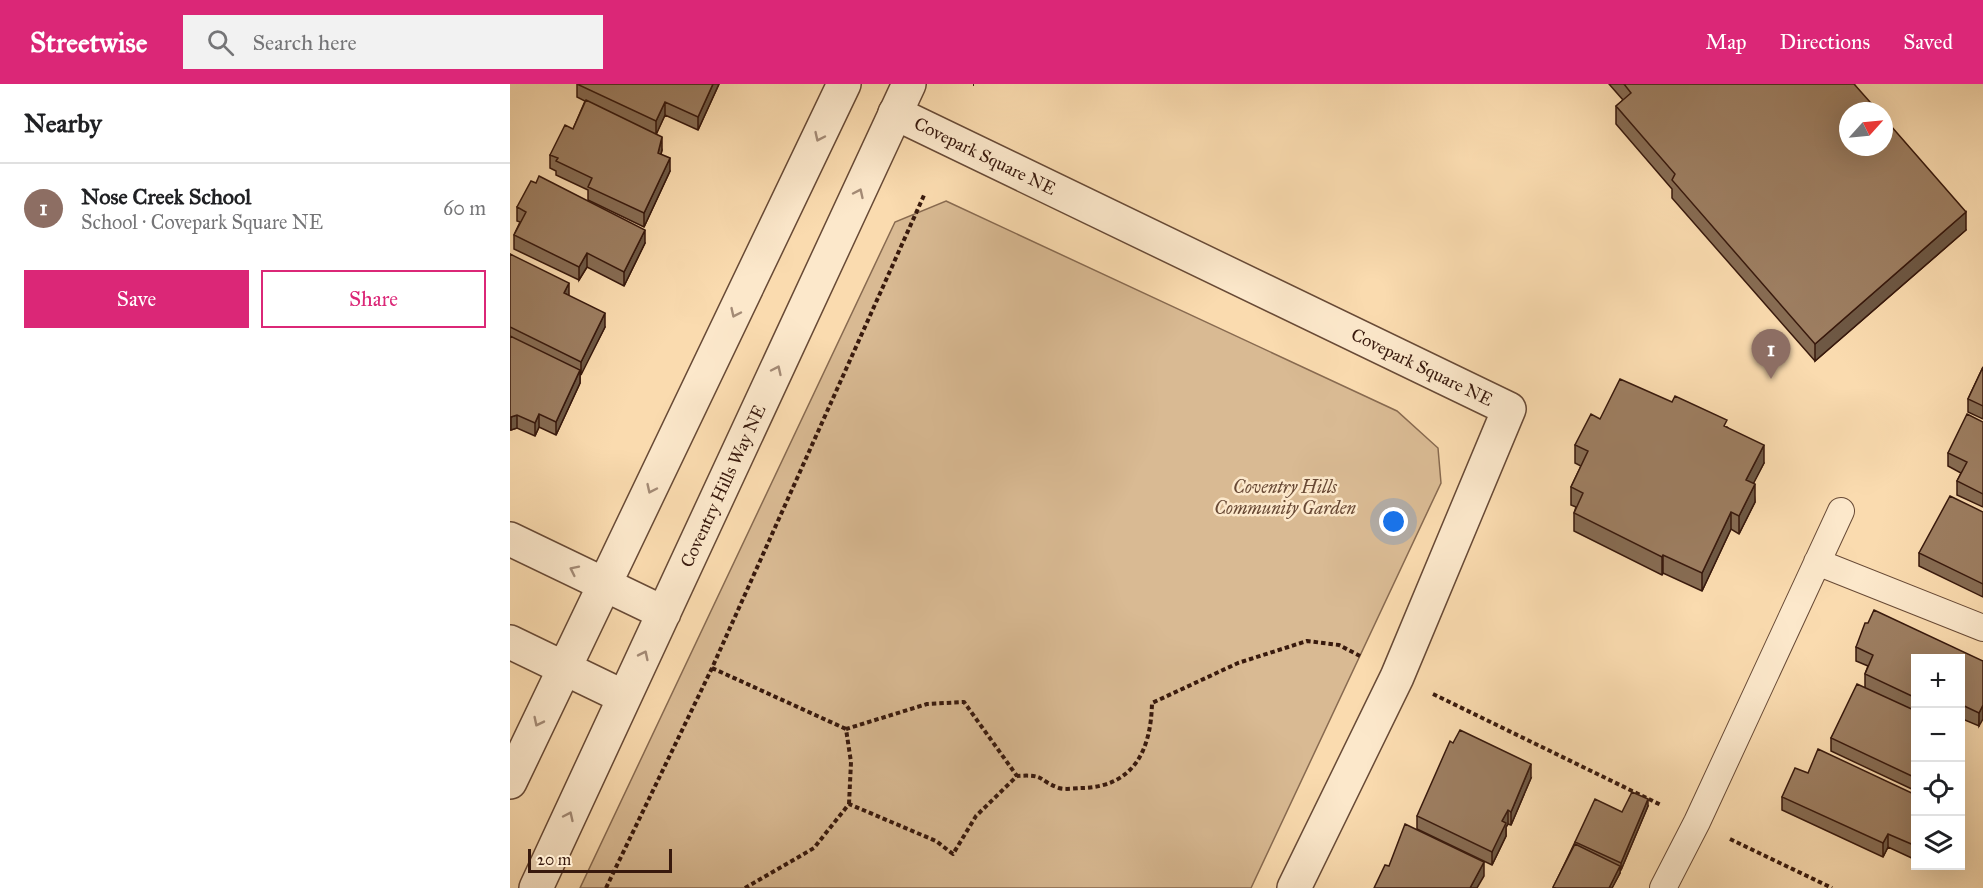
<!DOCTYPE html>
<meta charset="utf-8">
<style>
:root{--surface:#fff;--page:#f2f2f2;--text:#202124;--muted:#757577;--line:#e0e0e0;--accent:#db2777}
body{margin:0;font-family:"IM FELL Great Primer",serif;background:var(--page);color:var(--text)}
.controls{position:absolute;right:18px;bottom:18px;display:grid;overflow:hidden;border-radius:0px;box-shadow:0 6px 24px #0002}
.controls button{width:54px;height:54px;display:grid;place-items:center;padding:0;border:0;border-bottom:2px solid var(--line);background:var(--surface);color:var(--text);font:30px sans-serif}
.compass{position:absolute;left:1329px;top:18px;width:54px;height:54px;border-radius:50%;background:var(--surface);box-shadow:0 6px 24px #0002;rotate:63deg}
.scale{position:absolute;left:18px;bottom:15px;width:144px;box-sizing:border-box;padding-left:6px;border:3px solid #38190d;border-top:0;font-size:16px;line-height:21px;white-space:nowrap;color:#38190d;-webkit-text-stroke:4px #fce8cb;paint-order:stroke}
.you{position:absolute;left:884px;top:438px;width:21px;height:21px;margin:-15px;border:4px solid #fff;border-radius:50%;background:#1a73e8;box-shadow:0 0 0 9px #1a73e833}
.badge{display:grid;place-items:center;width:39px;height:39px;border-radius:50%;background:var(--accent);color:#fff;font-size:20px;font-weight:700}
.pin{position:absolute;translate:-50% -50px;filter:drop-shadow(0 2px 3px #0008)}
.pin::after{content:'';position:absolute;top:32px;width:21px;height:18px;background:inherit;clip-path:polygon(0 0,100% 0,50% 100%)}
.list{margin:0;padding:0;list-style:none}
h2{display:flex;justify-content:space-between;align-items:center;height:78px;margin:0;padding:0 24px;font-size:26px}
h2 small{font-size:20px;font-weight:400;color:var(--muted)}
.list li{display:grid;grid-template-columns:39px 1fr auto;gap:18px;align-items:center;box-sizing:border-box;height:90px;padding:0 24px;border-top:2px solid var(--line)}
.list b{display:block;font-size:22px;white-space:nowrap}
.list p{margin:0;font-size:20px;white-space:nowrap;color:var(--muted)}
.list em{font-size:20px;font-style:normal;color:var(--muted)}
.actions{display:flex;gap:12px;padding:18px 24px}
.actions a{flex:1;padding:14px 0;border:2px solid var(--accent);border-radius:0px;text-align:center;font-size:21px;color:var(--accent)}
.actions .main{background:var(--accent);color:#fff}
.icon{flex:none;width:33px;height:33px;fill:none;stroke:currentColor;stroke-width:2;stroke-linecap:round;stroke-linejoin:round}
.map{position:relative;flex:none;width:1473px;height:804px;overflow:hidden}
header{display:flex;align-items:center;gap:36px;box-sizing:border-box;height:84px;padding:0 30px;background:var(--accent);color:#fff}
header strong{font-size:28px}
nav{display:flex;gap:33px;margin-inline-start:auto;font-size:21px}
.search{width:420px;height:54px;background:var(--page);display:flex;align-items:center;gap:15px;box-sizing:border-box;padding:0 21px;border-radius:0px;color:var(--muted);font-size:22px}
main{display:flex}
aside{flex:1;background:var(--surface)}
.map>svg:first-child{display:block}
.green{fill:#d9ba93;stroke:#886a50;stroke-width:1.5}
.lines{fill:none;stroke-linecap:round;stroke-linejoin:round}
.service-casing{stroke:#684a36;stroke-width:28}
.minor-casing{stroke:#684a36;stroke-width:36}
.tertiary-casing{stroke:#684a36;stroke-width:36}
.path{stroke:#38190d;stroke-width:4;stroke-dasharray:4.5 3;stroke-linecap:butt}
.service{stroke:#fce8cb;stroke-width:26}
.minor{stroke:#fce8cb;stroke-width:33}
.tertiary{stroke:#fce8cb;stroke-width:33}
.wall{fill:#876c53;stroke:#38190d;stroke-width:1.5}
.shaded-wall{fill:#6e5844;stroke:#38190d;stroke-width:1.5}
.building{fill:#9d7e61;stroke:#38190d;stroke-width:1.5}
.oneway{stroke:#a48b76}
.labels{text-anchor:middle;stroke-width:5;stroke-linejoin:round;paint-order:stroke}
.street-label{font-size:18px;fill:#38190d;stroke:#fce8cb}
.park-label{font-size:18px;font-style:italic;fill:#684935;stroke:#fce8cb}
</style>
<header>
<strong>Streetwise</strong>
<div class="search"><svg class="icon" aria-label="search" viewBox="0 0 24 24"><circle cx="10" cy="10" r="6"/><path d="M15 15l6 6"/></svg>Search here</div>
<nav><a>Map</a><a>Directions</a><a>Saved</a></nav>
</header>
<main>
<aside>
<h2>Nearby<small></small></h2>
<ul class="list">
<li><span class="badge" style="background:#8d6e63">1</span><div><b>Nose Creek School</b><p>School · Covepark Square NE</p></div><em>60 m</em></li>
</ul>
<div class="actions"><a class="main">Save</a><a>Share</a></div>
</aside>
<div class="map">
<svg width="1473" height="804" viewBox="0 0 1473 804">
<rect width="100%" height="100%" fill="#fadbaf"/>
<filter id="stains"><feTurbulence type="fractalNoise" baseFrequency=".00333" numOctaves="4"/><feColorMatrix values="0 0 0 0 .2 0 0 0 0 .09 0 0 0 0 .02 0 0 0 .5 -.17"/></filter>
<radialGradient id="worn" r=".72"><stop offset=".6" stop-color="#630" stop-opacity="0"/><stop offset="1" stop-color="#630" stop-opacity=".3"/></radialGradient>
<!-- green -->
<path class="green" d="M 436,117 L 887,327 L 928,364 L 931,399 L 741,804 L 70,804 L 385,138 Z"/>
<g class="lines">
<!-- service casing -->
<g class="service-casing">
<path id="service" d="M 1307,478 L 1473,544
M 1153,804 L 1187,738 L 1331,427"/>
</g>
<!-- minor casing -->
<g class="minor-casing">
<path id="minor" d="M 385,29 L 999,325 L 887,593 L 784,804"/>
</g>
<!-- tertiary casing -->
<g class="tertiary-casing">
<path id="tertiary" d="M 0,455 L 154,529
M 0,558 L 114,613
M 0,698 L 334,0
M 26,804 L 399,0"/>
</g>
<!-- path -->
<path class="path" d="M 463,0 L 464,0
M 202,584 L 336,645
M 923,610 L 1151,721
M 339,720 L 341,678 L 336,645 L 417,620 L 454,618 L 507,692
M 1220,755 L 1322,804
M 96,804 L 202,584 L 415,109
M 235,804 L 304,764 L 339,720 L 426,757 L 443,770 L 466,732 L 507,692 C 536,690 527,696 549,704 C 556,706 566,704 573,704 C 624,702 641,666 642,619 L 728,579 L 797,557 L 829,561 L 850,572"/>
<!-- service -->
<use href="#service" class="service"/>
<!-- minor -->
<use href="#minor" class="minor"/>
<!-- tertiary -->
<use href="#tertiary" class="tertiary"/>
</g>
<!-- wall -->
<path class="wall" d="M 67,0 L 209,0 L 188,46 L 155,31 L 146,50 L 152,66 L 151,70 L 160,87 L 134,143 L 78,116 L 78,106 L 46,91 L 46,87 L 40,84 L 40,71 L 63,45 L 75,17 L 67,13 Z
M 1099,0 L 1344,0 L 1456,146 L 1305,277 L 1162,114 L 1162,105 L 1106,40 L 1106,22 L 1113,16 Z
M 7,123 L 135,159 L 114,202 L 77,183 L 69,196 L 4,165 L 4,151 L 10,138 L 7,137 Z
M 0,170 L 59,212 L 95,243 L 70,291 L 70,299 L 46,351 L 29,343 L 25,352 L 7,344 L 1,346 L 0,346 Z
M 1473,283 L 1473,335 L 1458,328 L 1458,315 Z
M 1090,335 L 1217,343 L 1254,379 L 1243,399 L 1245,418 L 1229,450 L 1221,445 L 1192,507 L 1153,489 L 1152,491 L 1064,447 L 1064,429 L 1066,423 L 1061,421 L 1061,403 L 1071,382 L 1065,379 L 1065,361 Z
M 1473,338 L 1473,423 L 1447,411 L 1447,397 L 1451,389 L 1438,382 L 1438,369 Z
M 1473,428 L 1473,513 L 1409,482 L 1409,469 Z
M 1346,563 L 1473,577 L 1469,642 L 1450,634 L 1450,574 L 1406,574 L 1406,707 L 1321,667 L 1321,654 L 1355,603 L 1355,590 L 1358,582 L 1346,577 Z
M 1298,689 L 1406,711 L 1406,776 L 1378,763 L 1373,773 L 1272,726 L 1272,713 Z
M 1021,694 L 1001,741 L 998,740 L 996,743 L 996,752 L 982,781 L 907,745 L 907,732 Z
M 1138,722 L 1111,786 L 1110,786 L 1110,789 L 1102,804 L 1043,804 L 1065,758 L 1112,728 Z"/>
<!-- shaded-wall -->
<path class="shaded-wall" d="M 203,0 L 209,0 L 188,46 L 188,33 Z
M 155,18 L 155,31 L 146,51 L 146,37 Z
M 152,53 L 152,66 L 148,82 L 148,69 Z
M 160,74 L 160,87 L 134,143 L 134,129 Z
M 1456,128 L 1456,146 L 1305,277 L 1305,260 Z
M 135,146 L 135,159 L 114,202 L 114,188 Z
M 77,169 L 77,183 L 69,196 L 69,183 Z
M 59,199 L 59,212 L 54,209 Z
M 95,229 L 95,243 L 71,291 L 71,278 Z
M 70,286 L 70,299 L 46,351 L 46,338 Z
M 29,330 L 29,343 L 25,352 L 25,339 Z
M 7,331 L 7,344 L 1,346 L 1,333 Z
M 1254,361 L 1254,379 L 1236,414 L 1236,396 Z
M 1245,400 L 1245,418 L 1229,450 L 1229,432 Z
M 1221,428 L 1221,445 L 1192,507 L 1192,489 Z
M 1153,471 L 1153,489 L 1152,491 L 1152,473 Z
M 1473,621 L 1473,635 L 1469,642 L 1469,629 Z
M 1453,663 L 1453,677 L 1450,683 L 1450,670 Z
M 1021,680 L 1021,694 L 1001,741 L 1001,728 Z
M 1138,715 L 1138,722 L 1111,786 L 1111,779 Z
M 998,726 L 998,740 L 996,743 L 996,752 L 982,781 L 982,768 L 992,737 Z
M 1378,750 L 1378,763 L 1373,773 L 1373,759 Z
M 974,778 L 974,792 L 967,804 L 960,804 Z
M 1110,782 L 1110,789 L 1102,804 L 1099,804 Z"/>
<!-- building -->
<path class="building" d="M 67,0 L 203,0 L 188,33 L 155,18 L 146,37 Z
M 1114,0 L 1344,0 L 1368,27 L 1338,27 L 1338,63 L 1374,63 L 1374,34 L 1456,128 L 1305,260 L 1162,96 L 1165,90 L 1106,22 L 1121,9 Z
M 76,16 L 152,53 L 148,69 L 160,74 L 134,129 L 78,103 L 82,94 L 46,77 L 48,74 L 40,71 L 55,41 L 63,45 Z
M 29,92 L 135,146 L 114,188 L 77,169 L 69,183 L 4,151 L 16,128 L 7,123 L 21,97 L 26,99 Z
M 0,170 L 59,199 L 54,209 L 95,229 L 71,278 L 0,243 Z
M 0,252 L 70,286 L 46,338 L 29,330 L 25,339 L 7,331 L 1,333 L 0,333 Z
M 1473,283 L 1473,322 L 1458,315 Z
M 1110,295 L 1162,318 L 1165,312 L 1217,336 L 1214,342 L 1254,361 L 1236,396 L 1245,400 L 1229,432 L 1221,428 L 1192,489 L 1153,471 L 1152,473 L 1064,429 L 1073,409 L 1061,403 L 1078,367 L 1065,361 L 1081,330 L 1090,335 Z
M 1457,330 L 1473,338 L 1473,410 L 1447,397 L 1457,378 L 1438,369 Z
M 1440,412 L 1473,428 L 1473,500 L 1409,469 Z
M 1364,526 L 1473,577 L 1473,621 L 1469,629 L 1450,620 L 1450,574 L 1406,574 L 1406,614 L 1355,590 L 1363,571 L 1346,563 L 1355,539 L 1358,539 Z
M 1347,600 L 1406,627 L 1406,694 L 1321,654 Z
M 950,646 L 1021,680 L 1001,728 L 998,726 L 992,737 L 996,739 L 982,768 L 907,732 L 940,657 L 943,659 Z
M 1308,665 L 1406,711 L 1406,762 L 1378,750 L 1373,759 L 1272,713 L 1285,684 L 1298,689 Z
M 1122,708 L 1138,715 L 1111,779 L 1065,758 L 1085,715 L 1112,728 Z
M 895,740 L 974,778 L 960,804 L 864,804 L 875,781 L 879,782 Z
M 1065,760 L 1110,782 L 1099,804 L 1046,804 L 1043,803 Z"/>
<!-- one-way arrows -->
<defs><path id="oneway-chevron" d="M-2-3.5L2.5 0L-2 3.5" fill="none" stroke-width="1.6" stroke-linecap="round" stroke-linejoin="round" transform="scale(1.5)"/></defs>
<g class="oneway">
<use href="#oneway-chevron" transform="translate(309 53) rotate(115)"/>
<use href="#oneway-chevron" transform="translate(349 109) rotate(-65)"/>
<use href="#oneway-chevron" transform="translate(225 229) rotate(115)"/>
<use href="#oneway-chevron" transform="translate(267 286) rotate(-65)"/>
<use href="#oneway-chevron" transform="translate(141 405) rotate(115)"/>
<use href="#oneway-chevron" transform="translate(64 486) rotate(-154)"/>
<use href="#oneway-chevron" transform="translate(134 571) rotate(-64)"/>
<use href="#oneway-chevron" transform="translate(28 638) rotate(116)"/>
<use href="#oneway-chevron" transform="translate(59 732) rotate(-65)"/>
</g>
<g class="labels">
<!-- street labels -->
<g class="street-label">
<text transform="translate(475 72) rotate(26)" y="6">Covepark Square NE</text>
<text transform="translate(912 283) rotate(26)" y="6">Covepark Square NE</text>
<text transform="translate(213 402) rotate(-65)" y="6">Coventry Hills Way NE</text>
</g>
<!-- park labels -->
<g class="park-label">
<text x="775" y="409">Coventry Hills<tspan x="775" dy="21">Community Garden</tspan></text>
</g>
</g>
<rect width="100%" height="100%" filter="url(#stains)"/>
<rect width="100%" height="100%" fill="url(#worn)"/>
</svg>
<div class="controls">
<button>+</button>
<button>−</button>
<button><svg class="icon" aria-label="locate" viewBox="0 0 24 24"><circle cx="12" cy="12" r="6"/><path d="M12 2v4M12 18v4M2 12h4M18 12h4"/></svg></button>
<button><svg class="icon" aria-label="layers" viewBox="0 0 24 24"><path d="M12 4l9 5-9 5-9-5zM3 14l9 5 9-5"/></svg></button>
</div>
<svg class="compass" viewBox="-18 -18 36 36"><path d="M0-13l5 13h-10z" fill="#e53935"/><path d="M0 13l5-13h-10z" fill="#757577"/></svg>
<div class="scale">20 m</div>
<div class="you"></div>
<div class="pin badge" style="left:1261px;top:295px;background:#8d6e63">1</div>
</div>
</main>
